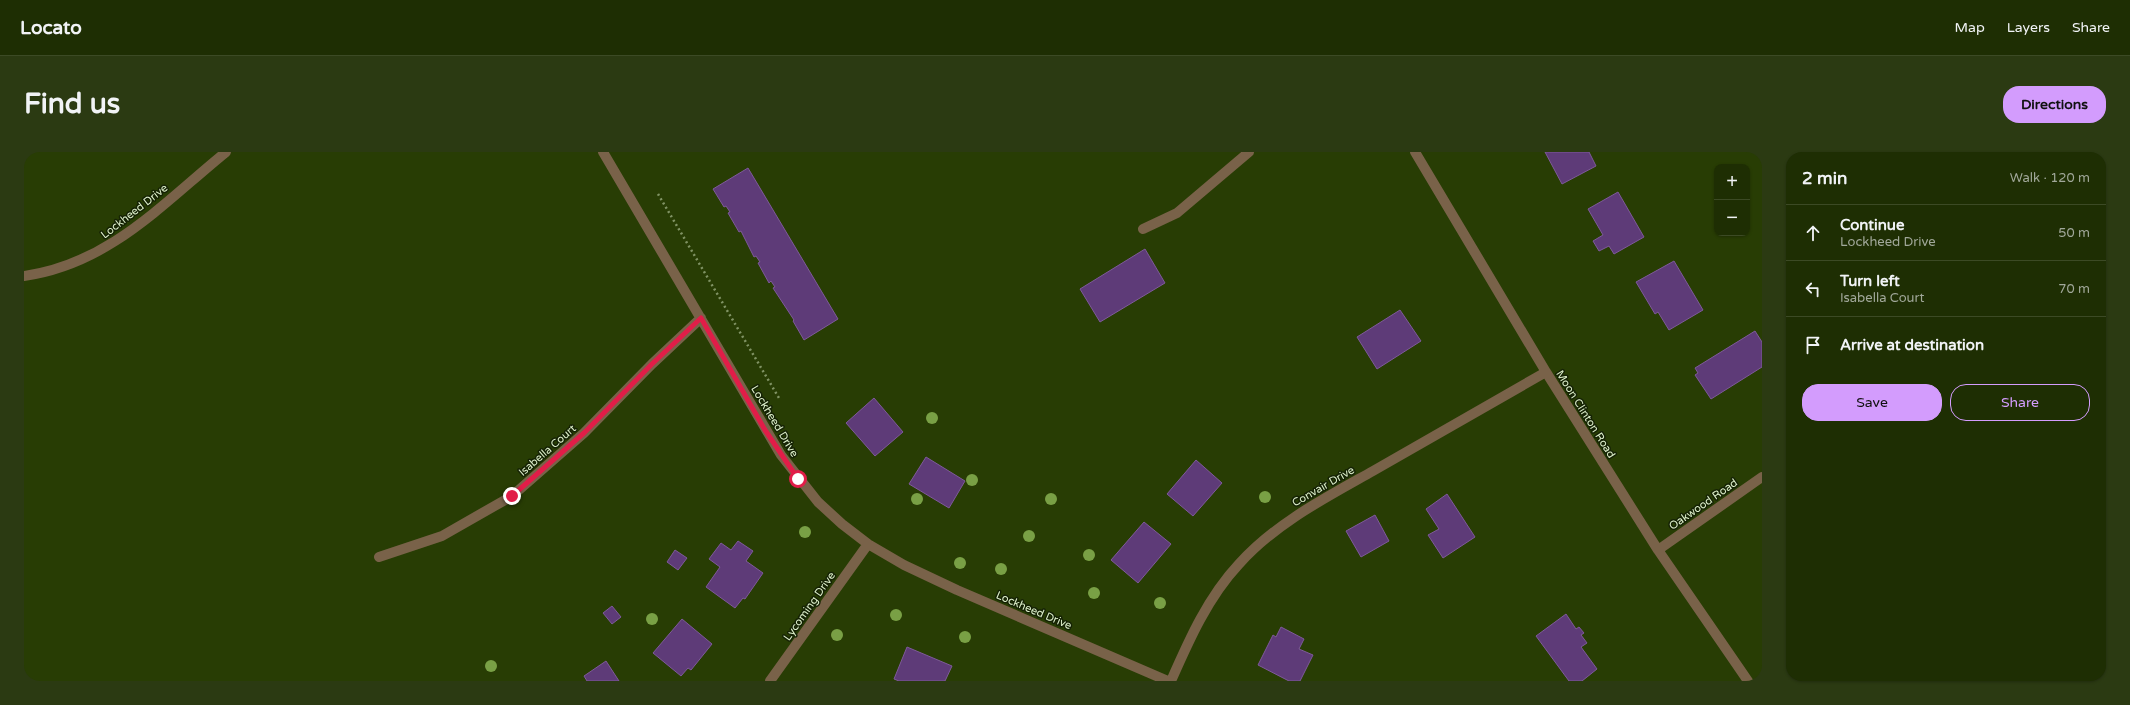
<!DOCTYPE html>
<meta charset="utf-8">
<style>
:root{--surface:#1e2e03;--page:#2b3a12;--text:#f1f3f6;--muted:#a1a89a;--line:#3c4a25;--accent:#d39cfd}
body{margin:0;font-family:"Varela Round",sans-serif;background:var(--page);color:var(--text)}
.controls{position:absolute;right:12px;top:12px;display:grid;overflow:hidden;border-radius:8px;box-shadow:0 1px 3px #0004}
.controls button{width:36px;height:36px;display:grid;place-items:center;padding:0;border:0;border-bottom:1px solid var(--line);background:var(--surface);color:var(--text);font:20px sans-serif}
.stop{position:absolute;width:12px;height:12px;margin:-9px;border:3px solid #e11d48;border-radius:50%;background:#fff}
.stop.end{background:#e11d48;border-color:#fff;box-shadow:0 1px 4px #0008}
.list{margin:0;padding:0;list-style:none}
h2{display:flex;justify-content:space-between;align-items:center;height:52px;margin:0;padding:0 16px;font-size:17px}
h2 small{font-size:13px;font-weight:400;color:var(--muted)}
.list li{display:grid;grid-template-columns:26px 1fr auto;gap:12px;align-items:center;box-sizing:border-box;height:56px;padding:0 16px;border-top:1px solid var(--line)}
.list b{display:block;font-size:15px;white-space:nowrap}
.list p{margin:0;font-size:13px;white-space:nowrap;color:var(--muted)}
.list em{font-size:13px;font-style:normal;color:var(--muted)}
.actions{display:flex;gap:8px;padding:12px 16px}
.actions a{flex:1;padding:9px 0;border:1px solid var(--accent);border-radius:16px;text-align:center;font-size:14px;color:var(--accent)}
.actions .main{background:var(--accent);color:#111}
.icon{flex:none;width:22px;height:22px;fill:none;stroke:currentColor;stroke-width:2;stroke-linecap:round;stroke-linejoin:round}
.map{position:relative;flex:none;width:1738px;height:529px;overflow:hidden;border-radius:16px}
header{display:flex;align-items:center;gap:24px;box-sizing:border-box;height:56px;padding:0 20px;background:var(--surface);border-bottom:1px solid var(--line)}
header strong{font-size:19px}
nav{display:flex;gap:22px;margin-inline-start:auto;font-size:14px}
.intro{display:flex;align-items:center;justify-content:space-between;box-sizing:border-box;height:96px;padding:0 24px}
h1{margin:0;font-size:28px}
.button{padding:10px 18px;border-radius:16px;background:var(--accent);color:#111;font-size:14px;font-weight:700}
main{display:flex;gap:24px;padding:0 24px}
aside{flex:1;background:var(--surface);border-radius:16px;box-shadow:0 1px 3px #0004}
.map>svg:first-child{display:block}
.building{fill:#5e3b78;stroke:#7e5a9a}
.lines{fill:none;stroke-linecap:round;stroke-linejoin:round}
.path{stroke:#809364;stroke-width:2.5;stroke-dasharray:2 3;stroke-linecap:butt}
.minor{stroke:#796249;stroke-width:10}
.tree{fill:#79a045}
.route{stroke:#e11d48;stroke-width:5}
.labels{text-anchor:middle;stroke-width:3;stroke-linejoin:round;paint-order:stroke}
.street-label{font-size:11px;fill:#dff1cc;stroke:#152205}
</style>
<header>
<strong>Locato</strong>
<nav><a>Map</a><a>Layers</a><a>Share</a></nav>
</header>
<div class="intro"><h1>Find us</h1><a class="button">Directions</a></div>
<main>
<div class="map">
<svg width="1738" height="529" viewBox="0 0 1738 529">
<rect width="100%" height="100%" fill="#283d04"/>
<!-- building -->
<path class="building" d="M 1521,0 L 1565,0 L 1572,14 L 1538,32 Z
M 724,16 L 814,167 L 780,188 L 769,169 L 770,168 L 749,136 L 751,135 L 747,129 L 745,131 L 734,111 L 736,110 L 732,104 L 730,105 L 717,79 L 715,80 L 704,61 L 706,60 L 702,54 L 700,55 L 689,37 Z
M 1594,40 L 1620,85 L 1590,102 L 1585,94 L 1575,99 L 1569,89 L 1579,83 L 1564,57 Z
M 1121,97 L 1141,131 L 1076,170 L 1056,137 Z
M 1650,109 L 1679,158 L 1645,178 L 1634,160 L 1631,162 L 1612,130 Z
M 1376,158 L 1397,189 L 1353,217 L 1333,185 Z
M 1731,179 L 1738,190 L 1738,215 L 1687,247 L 1671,223 L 1674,221 L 1671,216 Z
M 850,246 L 879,280 L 851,304 L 822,271 Z
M 902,305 L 941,329 L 925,356 L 885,332 Z
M 1172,308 L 1198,331 L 1169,364 L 1143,342 Z
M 1423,342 L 1451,385 L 1419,406 L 1404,383 L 1415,377 L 1402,357 Z
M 1351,363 L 1365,389 L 1337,405 L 1322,379 Z
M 1120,370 L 1147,392 L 1114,431 L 1087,408 Z
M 714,389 L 729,399 L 722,409 L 739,421 L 721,447 L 719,446 L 711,456 L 682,435 L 696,415 L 685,407 L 697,391 L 707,398 Z
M 651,398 L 663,406 L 654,418 L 643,410 Z
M 588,454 L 597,465 L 588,472 L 579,461 Z
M 1542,462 L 1552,477 L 1555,475 L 1560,481 L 1557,483 L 1563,491 L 1557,495 L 1573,517 L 1558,529 L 1545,529 L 1512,484 Z
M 658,467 L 688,492 L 667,518 L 664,516 L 657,524 L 629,501 Z
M 1257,475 L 1280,487 L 1275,497 L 1289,503 L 1276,529 L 1265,529 L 1234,513 L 1249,483 L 1252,485 Z
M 883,495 L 928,514 L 921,529 L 875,529 L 870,527 Z
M 582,509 L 595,529 L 563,529 L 560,524 Z"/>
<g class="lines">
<!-- path -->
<path class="path" d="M 634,42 L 755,246"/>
<!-- minor -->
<path class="minor" d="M 579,0 L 757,303 L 794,350 L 818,372 L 844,392 L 880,413 L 933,438 L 1144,529
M 1391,0 L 1522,220 L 1634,398 L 1724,529
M 1119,77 L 1153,61 L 1225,0
M 0,124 C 85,112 138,52 202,0
M 1634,398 L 1738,325
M 355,405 L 418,384 L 488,344 L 560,281 L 628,212 L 677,166
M 746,529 L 844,392
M 1147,529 C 1165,488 1184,445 1215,412 C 1252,371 1301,346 1349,319 C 1406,286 1464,253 1522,220"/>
</g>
<!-- trees -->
<g class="tree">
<circle cx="908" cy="266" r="6"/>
<circle cx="948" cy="328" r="6"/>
<circle cx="1241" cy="345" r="6"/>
<circle cx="893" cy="347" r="6"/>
<circle cx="1027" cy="347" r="6"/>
<circle cx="781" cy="380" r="6"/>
<circle cx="1005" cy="384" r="6"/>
<circle cx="1065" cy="403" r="6"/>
<circle cx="936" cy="411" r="6"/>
<circle cx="977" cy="417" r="6"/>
<circle cx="1070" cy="441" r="6"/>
<circle cx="1136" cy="451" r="6"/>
<circle cx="872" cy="463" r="6"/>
<circle cx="628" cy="467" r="6"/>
<circle cx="813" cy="483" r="6"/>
<circle cx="941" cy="485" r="6"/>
<circle cx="467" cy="514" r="6"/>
</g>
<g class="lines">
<!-- route -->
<path class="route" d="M 488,344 L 560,281 L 628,212 L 677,166 L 741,278 L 774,327"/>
</g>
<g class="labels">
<!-- street labels -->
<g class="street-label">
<text transform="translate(110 59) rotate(-38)" y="4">Lockheed Drive</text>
<text transform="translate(1562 262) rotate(58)" y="4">Moon Clinton Road</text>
<text transform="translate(751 269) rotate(59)" y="4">Lockheed Drive</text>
<text transform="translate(523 298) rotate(-41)" y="4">Isabella Court</text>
<text transform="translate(1299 334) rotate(-30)" y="4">Convair Drive</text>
<text transform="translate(1679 352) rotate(-35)" y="4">Oakwood Road</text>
<text transform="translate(785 454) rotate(-55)" y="4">Lycoming Drive</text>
<text transform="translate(1010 458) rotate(23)" y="4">Lockheed Drive</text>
</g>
</g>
</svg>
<div class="controls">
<button>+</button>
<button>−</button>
</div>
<div class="stop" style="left:774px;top:327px"></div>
<div class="stop end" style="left:488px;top:344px"></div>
</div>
<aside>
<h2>2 min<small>Walk · 120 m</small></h2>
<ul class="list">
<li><svg class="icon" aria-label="ahead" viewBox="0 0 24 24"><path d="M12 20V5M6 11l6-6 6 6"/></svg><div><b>Continue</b><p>Lockheed Drive</p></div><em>50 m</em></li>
<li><svg class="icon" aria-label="left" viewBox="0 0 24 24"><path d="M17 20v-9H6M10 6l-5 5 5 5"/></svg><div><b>Turn left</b><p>Isabella Court</p></div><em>70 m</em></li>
<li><svg class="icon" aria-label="arrive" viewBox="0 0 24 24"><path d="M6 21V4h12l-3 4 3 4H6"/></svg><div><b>Arrive at destination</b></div></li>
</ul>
<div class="actions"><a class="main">Save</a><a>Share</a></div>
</aside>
</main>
